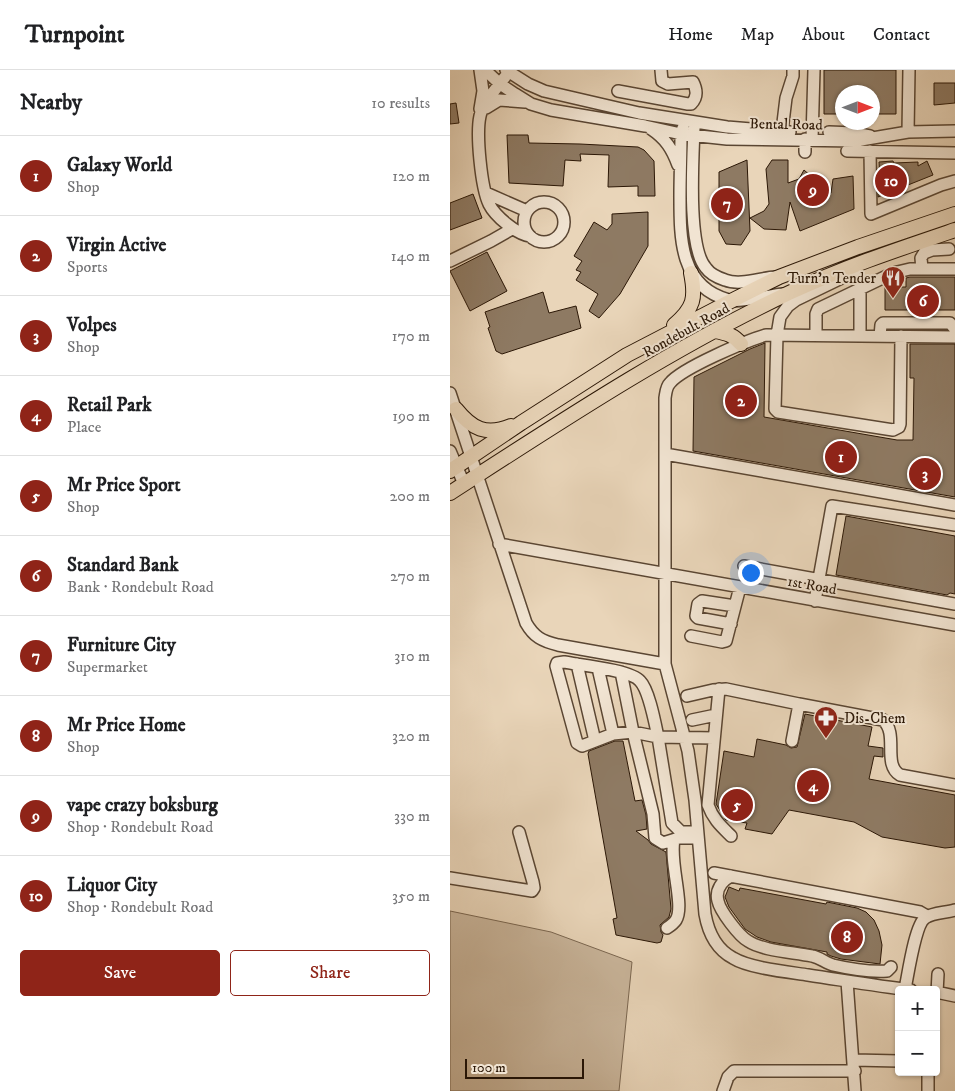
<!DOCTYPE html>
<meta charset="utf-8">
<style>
:root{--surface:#fff;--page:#f2f2f2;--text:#202124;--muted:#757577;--line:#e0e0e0;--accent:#8f2418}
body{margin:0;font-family:"IM FELL DW Pica",serif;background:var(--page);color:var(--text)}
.controls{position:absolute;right:15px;bottom:15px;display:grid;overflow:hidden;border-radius:5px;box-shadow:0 1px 4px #0004}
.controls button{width:45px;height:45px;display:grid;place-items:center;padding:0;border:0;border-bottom:1px solid var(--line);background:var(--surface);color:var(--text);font:25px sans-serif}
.compass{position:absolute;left:385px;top:15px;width:45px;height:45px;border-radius:50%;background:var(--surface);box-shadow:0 1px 4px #0004;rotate:90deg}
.scale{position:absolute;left:15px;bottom:12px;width:119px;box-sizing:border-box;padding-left:5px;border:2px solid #2b1706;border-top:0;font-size:14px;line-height:18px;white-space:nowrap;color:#2b1706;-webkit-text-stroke:4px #f1e4d2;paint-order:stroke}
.you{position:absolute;left:300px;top:502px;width:18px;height:18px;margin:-12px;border:4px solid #fff;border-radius:50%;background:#1a73e8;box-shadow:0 0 0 8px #1a73e833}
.badge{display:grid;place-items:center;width:32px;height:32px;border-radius:50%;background:var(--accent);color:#fff;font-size:16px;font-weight:700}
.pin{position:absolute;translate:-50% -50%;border:2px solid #fff;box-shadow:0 1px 5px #0006}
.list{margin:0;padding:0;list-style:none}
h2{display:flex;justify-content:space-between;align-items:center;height:65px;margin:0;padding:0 20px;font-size:21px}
h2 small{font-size:16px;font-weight:400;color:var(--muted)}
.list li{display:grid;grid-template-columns:32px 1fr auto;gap:15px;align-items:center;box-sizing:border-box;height:80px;padding:0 20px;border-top:1px solid var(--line)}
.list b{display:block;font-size:19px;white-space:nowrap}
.list p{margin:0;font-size:16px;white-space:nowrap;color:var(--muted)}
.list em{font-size:16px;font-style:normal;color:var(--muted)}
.actions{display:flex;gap:10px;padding:15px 20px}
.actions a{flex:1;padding:11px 0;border:1px solid var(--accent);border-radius:5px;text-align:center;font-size:18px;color:var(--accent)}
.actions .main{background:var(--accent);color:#fff}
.map{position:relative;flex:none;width:505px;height:1021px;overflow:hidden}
header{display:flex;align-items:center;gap:30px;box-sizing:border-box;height:70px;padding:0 25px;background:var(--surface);border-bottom:1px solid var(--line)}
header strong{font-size:24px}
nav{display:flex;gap:28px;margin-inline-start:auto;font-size:18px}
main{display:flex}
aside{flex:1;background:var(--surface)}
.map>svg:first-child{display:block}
.green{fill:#c9b59b;stroke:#7a6650}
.building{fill:#8e7a63;stroke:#2b1706}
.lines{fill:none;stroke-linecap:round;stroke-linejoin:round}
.minor-casing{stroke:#5a4633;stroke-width:14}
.major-casing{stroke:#2b1706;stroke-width:16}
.minor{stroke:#f1e4d2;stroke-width:11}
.major{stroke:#e9d5b9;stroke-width:14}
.labels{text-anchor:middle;stroke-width:4;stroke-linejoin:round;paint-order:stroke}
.street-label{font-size:15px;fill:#2b1706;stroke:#f1e4d2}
.poi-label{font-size:15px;fill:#2b1706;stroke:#f1e4d2;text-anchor:end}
</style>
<header>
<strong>Turnpoint</strong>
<nav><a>Home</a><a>Map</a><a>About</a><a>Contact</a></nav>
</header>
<main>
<aside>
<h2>Nearby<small>10 results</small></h2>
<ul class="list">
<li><span class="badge">1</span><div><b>Galaxy World</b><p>Shop</p></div><em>120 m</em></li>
<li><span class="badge">2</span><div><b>Virgin Active</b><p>Sports</p></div><em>140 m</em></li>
<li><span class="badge">3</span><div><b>Volpes</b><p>Shop</p></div><em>170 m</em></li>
<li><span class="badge">4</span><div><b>Retail Park</b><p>Place</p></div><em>190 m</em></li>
<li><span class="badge">5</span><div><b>Mr Price Sport</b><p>Shop</p></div><em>200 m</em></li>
<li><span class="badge">6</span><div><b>Standard Bank</b><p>Bank · Rondebult Road</p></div><em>270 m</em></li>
<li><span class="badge">7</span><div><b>Furniture City</b><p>Supermarket</p></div><em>310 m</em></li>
<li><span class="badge">8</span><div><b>Mr Price Home</b><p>Shop</p></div><em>320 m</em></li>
<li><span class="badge">9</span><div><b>vape crazy boksburg</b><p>Shop · Rondebult Road</p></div><em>330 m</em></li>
<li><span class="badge">10</span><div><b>Liquor City</b><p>Shop · Rondebult Road</p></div><em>350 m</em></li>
</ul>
<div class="actions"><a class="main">Save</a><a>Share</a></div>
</aside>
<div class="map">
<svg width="505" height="1021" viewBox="0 0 505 1021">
<rect width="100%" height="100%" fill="#e9d5b9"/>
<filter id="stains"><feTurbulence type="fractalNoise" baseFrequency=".004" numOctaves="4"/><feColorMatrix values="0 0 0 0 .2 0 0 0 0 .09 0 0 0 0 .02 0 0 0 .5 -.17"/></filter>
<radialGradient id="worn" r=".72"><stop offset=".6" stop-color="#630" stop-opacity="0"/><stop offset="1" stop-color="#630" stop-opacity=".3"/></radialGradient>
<!-- green -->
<path class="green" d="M 0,841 L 101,862 L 182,892 L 169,1021 L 0,1021 Z"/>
<!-- building -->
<path class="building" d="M 374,0 L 446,0 L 446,44 L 422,44 L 422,22 L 392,22 L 392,44 L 374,44 Z
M 484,13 L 505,13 L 505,33 L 484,35 Z
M 6,33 L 9,53 L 0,54 L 0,34 Z
M 57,65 L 78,65 L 79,73 L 130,74 L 188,77 L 194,80 L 204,91 L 205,126 L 188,126 L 188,116 L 158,117 L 159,85 L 130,84 L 131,91 L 115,90 L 113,116 L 59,113 Z
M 297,90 L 300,161 L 291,175 L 276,174 L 269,161 L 269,102 Z
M 322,90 L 338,90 L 338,113 L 349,109 L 354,100 L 362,107 L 356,117 L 363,131 L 381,123 L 383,109 L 403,106 L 404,139 L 350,161 L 340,132 L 336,160 L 314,159 L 300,148 L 314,141 L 319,134 L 316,99 Z
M 443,91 L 444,93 L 468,92 L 468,96 L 477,91 L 483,105 L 428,127 L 428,112 L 430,111 L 429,92 Z
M 23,124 L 32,148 L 0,160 L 0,133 Z
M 198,142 L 198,176 L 170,224 L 149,248 L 139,241 L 148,224 L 126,210 L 131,202 L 126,200 L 132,191 L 124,186 L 144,152 L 157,160 L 162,154 L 162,144 Z
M 37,182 L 57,221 L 20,241 L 0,201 Z
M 460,207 L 505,207 L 505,240 L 435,240 L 435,217 L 456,217 L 456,208 Z
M 93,222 L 99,243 L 126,236 L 131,258 L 52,284 L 46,281 L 38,258 L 40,257 L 35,242 Z
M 315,273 L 314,347 L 447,370 L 463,370 L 464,308 L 460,308 L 460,274 L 505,274 L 505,427 L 243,381 L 244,307 L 300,279 Z
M 396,446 L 505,466 L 505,524 L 500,523 L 497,525 L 386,505 Z
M 355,644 L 422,657 L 418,676 L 433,678 L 433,687 L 424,686 L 419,709 L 505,725 L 505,777 L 495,778 L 432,767 L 404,752 L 339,740 L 322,764 L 295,759 L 297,753 L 276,750 L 266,734 L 274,681 L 304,687 L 307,669 L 336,675 L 341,678 L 347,677 Z
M 165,671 L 173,671 L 185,731 L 192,730 L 196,745 L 197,759 L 186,761 L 198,770 L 201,774 L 216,782 L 221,839 L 219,847 L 210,855 L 211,862 L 213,865 L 211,872 L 207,873 L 166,865 L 163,849 L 167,848 L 138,684 L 139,681 Z
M 279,817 L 289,821 L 290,818 L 376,834 L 377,832 L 407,838 L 416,842 L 424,850 L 429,861 L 432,875 L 430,894 L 391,889 L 381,886 L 377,884 L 377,882 L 321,872 L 307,867 L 295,859 L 279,837 L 275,827 Z"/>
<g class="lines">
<!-- minor casing -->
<g class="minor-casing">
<path id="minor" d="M 30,0 L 33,21 L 30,39
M 35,0 L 50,14 L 65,24 L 81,34 L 101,40 L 195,56 L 231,64 L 277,69 L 405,71 L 458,62 L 505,61
M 56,0 L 78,14 L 94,21 L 189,43 L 277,57 L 340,62
M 211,0 L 212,11 L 218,14 L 243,12
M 55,7 C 47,18 33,32 30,46 C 26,64 31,117 39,134 C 45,146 66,164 80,166
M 168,21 L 238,34 L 241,34 C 248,27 247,20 243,12
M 36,38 L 49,30 L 75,32
M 233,58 L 231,64 C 231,84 230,105 230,125 C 230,167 229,217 279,230 C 289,233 321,225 333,224
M 244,58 C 243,88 237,177 256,198 C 260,204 269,208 275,210 C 290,216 310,208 325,207
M 201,59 C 216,69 222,79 228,95
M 379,62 L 404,63 L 420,66
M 458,62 L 459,0
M 331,69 L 336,28 L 343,6 L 343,0
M 362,69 L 364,0
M 397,81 L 505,83
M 420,81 L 421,144 L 491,115 L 505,111
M 355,82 L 355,69
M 36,123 L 77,141
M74 152a20 20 0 1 1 40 0a20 20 0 1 1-40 0Z
M 0,191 L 41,171 L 62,159
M 472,199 L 471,188 L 474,183 L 482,180 L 499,179
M 404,202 L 346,230 L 338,236 L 330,247 L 327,265 L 325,339 L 328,342 L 443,360 L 449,357 L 450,354 L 451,266
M 410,218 L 410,266
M 366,265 L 366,244 L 368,239 L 443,203 L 460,199 L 505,199
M 430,266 L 431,255 L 433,253 L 500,253 L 505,259
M 0,323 L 76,553 C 84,567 92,571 108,575 L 215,594
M 0,381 L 14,414
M 215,384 L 505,435
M 49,474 L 505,555
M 294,496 L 505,534
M 365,531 L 382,436 L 505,455
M 281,554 L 248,548 L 246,546 L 248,534 L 252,531 L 285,536
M 241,566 L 272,572 L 276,571 L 290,517
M 114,592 C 130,595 181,600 190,611 C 199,620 205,653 208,667 L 183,662 L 163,664 L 132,676 L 127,673 L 106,596 L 107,593 Z
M 127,594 L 145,671
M 148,598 L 163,664
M 171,602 L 183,662 L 203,744 L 205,768 L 213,773 L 229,768 L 248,768
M 269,619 L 258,735 C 263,749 271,756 281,766
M 237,626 L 263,620 L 276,619 L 349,634
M 242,650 L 266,645
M 342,671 L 349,634 L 433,650 C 449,664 432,694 450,705 L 505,715
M 244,762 L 231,762 L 222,753 L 208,667 L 264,668
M 264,803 L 470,842 L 477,846
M 281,806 C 272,811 265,820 268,831 C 270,841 289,866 298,871 C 313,881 343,882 362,886 C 369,887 376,893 383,895 C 400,899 419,902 437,901 L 441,897
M 0,808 L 82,821 L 84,818 L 83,812 L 69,762
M 217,858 C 220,856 224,853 226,850 C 235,836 219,792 224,770
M 397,911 L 405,1021
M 455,919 C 458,905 465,855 475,848 C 483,842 496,843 505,840
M 461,920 C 426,916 392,910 358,905 C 338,902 299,898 283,888 C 266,879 258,861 255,844 L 245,730 L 238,681 L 215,594 L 215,328 C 216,322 216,317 220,313 C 232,298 296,271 316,265 L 505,267
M 486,922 L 505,926
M 487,923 L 488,904
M 404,990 L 449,991
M 273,1021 L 278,1007 L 284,1001 L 405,1001
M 478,1021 L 478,1002"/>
</g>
<!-- major casing -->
<g class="major-casing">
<path id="major" d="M 224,255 C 244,238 246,228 241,203
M 265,261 C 276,263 284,265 291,274
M 6,339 C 22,359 36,366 61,356
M 0,401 L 71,353 L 177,285 L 281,231 L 329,207 L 408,177 L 505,144
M 0,423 C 110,352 220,279 339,223 C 392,198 449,179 505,160"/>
</g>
<!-- minor -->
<use href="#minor" class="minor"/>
<!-- major -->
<use href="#major" class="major"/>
</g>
<!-- icons -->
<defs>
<g id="restaurant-pin" transform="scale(1.25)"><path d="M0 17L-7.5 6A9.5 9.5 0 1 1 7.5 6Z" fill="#8f2418" stroke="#f1e4d2"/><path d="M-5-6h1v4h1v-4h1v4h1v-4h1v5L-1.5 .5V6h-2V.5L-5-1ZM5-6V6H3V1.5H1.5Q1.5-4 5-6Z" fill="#fff"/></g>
<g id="pharmacy-pin" transform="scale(1.25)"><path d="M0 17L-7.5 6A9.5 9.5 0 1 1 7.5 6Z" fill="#8f2418" stroke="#f1e4d2"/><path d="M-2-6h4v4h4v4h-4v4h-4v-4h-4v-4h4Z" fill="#fff"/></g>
</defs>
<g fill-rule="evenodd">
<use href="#restaurant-pin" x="443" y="208"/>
<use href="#pharmacy-pin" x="376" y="648"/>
</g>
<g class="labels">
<!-- street labels -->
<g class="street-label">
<text transform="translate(336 54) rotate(1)" y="5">Bental Road</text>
<text transform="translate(236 260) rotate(-29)" y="5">Rondebult Road</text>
<text transform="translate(362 515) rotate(10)" y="5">1st Road</text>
</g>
<!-- poi labels -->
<g class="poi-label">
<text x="426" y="213">Turn'n Tender</text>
<text x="394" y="653" text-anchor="start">Dis-Chem</text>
</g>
</g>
<rect width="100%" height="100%" filter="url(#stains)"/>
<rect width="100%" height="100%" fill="url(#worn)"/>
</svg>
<div class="controls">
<button>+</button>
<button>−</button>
</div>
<svg class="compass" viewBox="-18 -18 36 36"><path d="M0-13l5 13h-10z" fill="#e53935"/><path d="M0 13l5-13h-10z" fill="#757577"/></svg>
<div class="scale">100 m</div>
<div class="you"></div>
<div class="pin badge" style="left:391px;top:387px">1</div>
<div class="pin badge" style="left:291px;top:331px">2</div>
<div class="pin badge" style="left:475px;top:404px">3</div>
<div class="pin badge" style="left:363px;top:716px">4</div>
<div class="pin badge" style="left:287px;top:735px">5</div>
<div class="pin badge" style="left:473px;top:231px">6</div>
<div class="pin badge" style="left:277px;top:134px">7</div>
<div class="pin badge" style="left:397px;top:867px">8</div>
<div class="pin badge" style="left:363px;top:120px">9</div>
<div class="pin badge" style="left:441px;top:111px">10</div>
</div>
</main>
